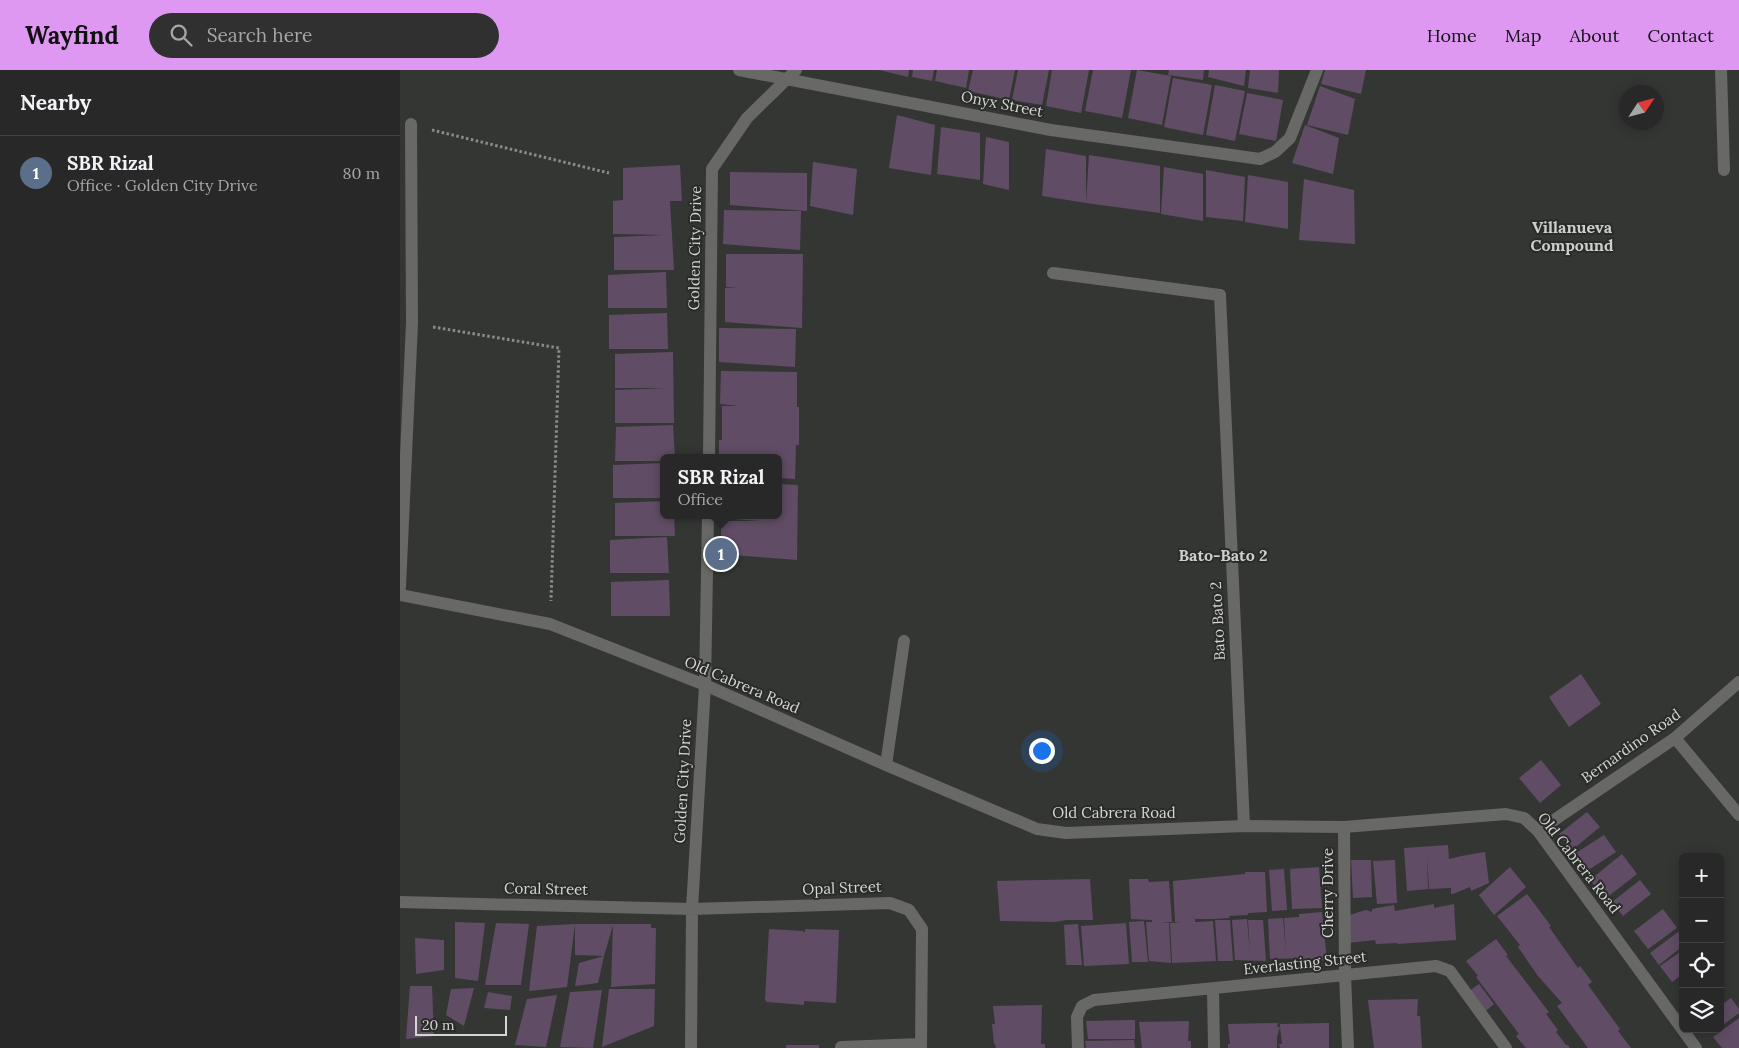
<!DOCTYPE html>
<meta charset="utf-8">
<style>
:root{--surface:#272827;--page:#2f302f;--text:#f1f3f6;--muted:#a4a6a7;--line:#434444;--accent:#de98f2}
body{margin:0;font-family:Lora,serif;background:var(--page);color:var(--text)}
.controls{position:absolute;right:15px;bottom:15px;display:grid;overflow:hidden;border-radius:8px;box-shadow:0 2px 12px #0003}
.controls button{width:45px;height:45px;display:grid;place-items:center;padding:0;border:0;border-bottom:1px solid var(--line);background:var(--surface);color:var(--text);font:25px sans-serif}
.compass{position:absolute;left:1219px;top:15px;width:45px;height:45px;border-radius:50%;background:var(--surface);box-shadow:0 2px 12px #0003;rotate:54deg}
.scale{position:absolute;left:15px;bottom:12px;width:92px;box-sizing:border-box;padding-left:5px;border:2px solid #d5d5d4;border-top:0;font-size:14px;line-height:18px;white-space:nowrap;color:#d5d5d4;-webkit-text-stroke:4px #2a2c2a;paint-order:stroke}
.you{position:absolute;left:641px;top:680px;width:18px;height:18px;margin:-12px;border:4px solid #fff;border-radius:50%;background:#1a73e8;box-shadow:0 0 0 8px #1a73e833}
.badge{display:grid;place-items:center;width:32px;height:32px;border-radius:50%;background:var(--accent);color:#fff;font-size:16px;font-weight:700}
.pin{position:absolute;translate:-50% -50%;border:2px solid #fff;box-shadow:0 1px 5px #0006}
.popup{position:absolute;left:260px;top:384px;width:122px;height:65px;box-sizing:border-box;display:grid;place-content:center;border-radius:8px;background:var(--surface);filter:drop-shadow(0 1px 4px #0005);font-size:16px;white-space:nowrap;color:var(--muted)}
.popup b{font-size:19px;color:var(--text)}
.popup::after{content:'';position:absolute;left:50%;top:100%;margin-left:-10px;border:10px solid transparent;border-top-color:var(--surface)}
.list{margin:0;padding:0;list-style:none}
h2{display:flex;justify-content:space-between;align-items:center;height:65px;margin:0;padding:0 20px;font-size:21px}
h2 small{font-size:16px;font-weight:400;color:var(--muted)}
.list li{display:grid;grid-template-columns:32px 1fr auto;gap:15px;align-items:center;box-sizing:border-box;height:75px;padding:0 20px;border-top:1px solid var(--line)}
.list b{display:block;font-size:19px;white-space:nowrap}
.list p{margin:0;font-size:16px;white-space:nowrap;color:var(--muted)}
.list em{font-size:16px;font-style:normal;color:var(--muted)}
.icon{flex:none;width:28px;height:28px;fill:none;stroke:currentColor;stroke-width:2;stroke-linecap:round;stroke-linejoin:round}
.map{position:relative;flex:none;width:1339px;height:978px;overflow:hidden}
header{display:flex;align-items:center;gap:30px;box-sizing:border-box;height:70px;padding:0 25px;background:var(--accent);color:#111}
header strong{font-size:24px}
nav{display:flex;gap:28px;margin-inline-start:auto;font-size:18px}
.search{width:350px;height:45px;background:var(--page);display:flex;align-items:center;gap:12px;box-sizing:border-box;padding:0 18px;border-radius:28px;color:var(--muted);font-size:19px}
main{display:flex}
aside{flex:1;background:var(--surface)}
.map>svg:first-child{display:block}
.building{fill:#604d65}
.lines{fill:none;stroke-linecap:round;stroke-linejoin:round}
.path{stroke:#8a8b8a;stroke-width:3;stroke-dasharray:2.5 2.5;stroke-linecap:butt}
.service{stroke:#686867;stroke-width:12}
.pedestrian{stroke:#686867;stroke-width:12}
.minor{stroke:#686867;stroke-width:12}
.tertiary{stroke:#686867;stroke-width:12}
.labels{text-anchor:middle;stroke-width:4;stroke-linejoin:round;paint-order:stroke}
.street-label{font-size:15px;fill:#d5d5d4;stroke:#2a2c2a}
.neighbourhood-label{font-size:16px;font-weight:bold;fill:#cdcfcc;stroke:#2a2c2a}
</style>
<header>
<strong>Wayfind</strong>
<div class="search"><svg class="icon" aria-label="search" viewBox="0 0 24 24"><circle cx="10" cy="10" r="6"/><path d="M15 15l6 6"/></svg>Search here</div>
<nav><a>Home</a><a>Map</a><a>About</a><a>Contact</a></nav>
</header>
<main>
<aside>
<h2>Nearby<small></small></h2>
<ul class="list">
<li><span class="badge" style="background:#5c6f8a">1</span><div><b>SBR Rizal</b><p>Office · Golden City Drive</p></div><em>80 m</em></li>
</ul>
</aside>
<div class="map">
<svg width="1339" height="978" viewBox="0 0 1339 978">
<rect width="100%" height="100%" fill="#343634"/>
<!-- building -->
<path class="building" d="M 479,0 L 509,0 L 508,7 Z
M 513,0 L 534,0 L 532,11 L 512,7 Z
M 537,0 L 569,0 L 566,18 L 535,11 Z
M 573,0 L 615,0 L 609,30 L 568,21 Z
M 618,0 L 649,0 L 642,35 L 612,30 Z
M 652,0 L 689,0 L 681,43 L 646,36 Z
M 693,0 L 731,0 L 722,48 L 685,41 Z
M 737,0 L 771,6 L 762,55 L 728,48 Z
M 769,0 L 804,0 L 803,10 L 768,5 Z
M 809,0 L 846,0 L 844,16 L 808,7 Z
M 850,0 L 879,0 L 878,23 L 848,18 Z
M 925,0 L 966,0 L 961,24 L 921,14 Z
M 773,8 L 812,15 L 803,65 L 764,57 Z
M 815,15 L 845,21 L 835,71 L 806,65 Z
M 920,16 L 955,29 L 948,65 L 907,55 Z
M 847,23 L 883,30 L 876,71 L 839,64 Z
M 497,45 L 535,55 L 531,105 L 489,98 Z
M 905,55 L 939,68 L 933,104 L 892,93 Z
M 541,57 L 580,63 L 580,110 L 537,104 Z
M 586,67 L 609,72 L 609,120 L 583,114 Z
M 646,79 L 686,86 L 686,133 L 642,126 Z
M 689,85 L 760,96 L 760,143 L 686,133 Z
M 413,92 L 457,99 L 453,145 L 410,136 Z
M 280,95 L 282,131 L 270,131 L 274,200 L 214,200 L 214,167 L 264,165 L 213,164 L 213,131 L 223,130 L 223,98 Z
M 764,97 L 803,104 L 803,151 L 761,144 Z
M 806,100 L 845,107 L 843,151 L 806,147 Z
M 330,102 L 407,103 L 407,141 L 330,135 Z
M 848,105 L 888,112 L 888,159 L 845,152 Z
M 904,109 L 954,120 L 955,174 L 899,170 Z
M 324,140 L 401,141 L 400,180 L 323,174 Z
M 326,184 L 403,184 L 402,258 L 325,252 L 325,218 L 339,218 L 326,217 Z
M 266,202 L 267,238 L 208,238 L 208,205 Z
M 267,243 L 268,279 L 209,279 L 209,245 Z
M 319,258 L 396,259 L 395,297 L 319,292 Z
M 273,282 L 274,353 L 215,353 L 215,320 L 269,318 L 215,318 L 215,284 Z
M 321,301 L 397,302 L 397,337 L 399,337 L 399,375 L 396,375 L 395,409 L 378,408 L 378,388 L 319,388 L 319,370 L 322,370 L 322,336 L 339,336 L 320,334 Z
M 273,355 L 275,388 L 264,388 L 264,391 L 215,391 L 216,357 Z
M 264,393 L 264,428 L 213,428 L 213,395 Z
M 378,414 L 398,415 L 397,490 L 321,484 L 321,451 L 360,451 L 320,448 L 320,445 L 378,445 Z
M 264,431 L 264,445 L 274,445 L 275,466 L 215,466 L 215,433 Z
M 267,467 L 269,503 L 210,503 L 210,470 Z
M 269,510 L 270,546 L 211,546 L 211,512 Z
M 1181,604 L 1201,634 L 1169,657 L 1149,627 Z
M 1141,690 L 1161,715 L 1140,733 L 1119,708 Z
M 1187,742 L 1200,757 L 1172,780 L 1159,764 Z
M 1204,765 L 1216,782 L 1187,801 L 1176,783 Z
M 1048,775 L 1049,789 L 1066,785 L 1067,787 L 1067,785 L 1085,782 L 1089,813 L 1071,821 L 1070,817 L 1053,824 L 1051,824 L 1051,818 L 1029,819 L 1027,786 L 1028,819 L 1007,821 L 1004,778 Z
M 1222,784 L 1237,804 L 1205,829 L 1190,810 Z
M 951,790 L 971,790 L 972,827 L 953,828 Z
M 995,790 L 997,833 L 977,834 L 973,791 Z
M 919,797 L 922,838 L 892,839 L 890,799 Z
M 1110,797 L 1126,817 L 1094,845 L 1079,825 Z
M 884,799 L 887,840 L 872,841 L 869,800 Z
M 845,802 L 865,802 L 867,842 L 848,843 L 848,845 L 829,846 L 830,848 L 813,849 L 795,849 L 795,852 L 785,852 L 798,852 L 813,851 L 816,891 L 772,893 L 770,853 L 781,852 L 775,852 L 773,811 L 845,804 Z
M 690,809 L 693,850 L 666,850 L 655,852 L 600,851 L 597,811 Z
M 729,809 L 748,809 L 749,812 L 769,811 L 772,852 L 760,853 L 769,853 L 771,893 L 749,891 L 746,852 L 752,852 L 752,850 L 731,849 Z
M 1240,810 L 1251,824 L 1223,846 L 1212,832 Z
M 1127,824 L 1151,856 L 1149,857 L 1178,898 L 1180,896 L 1192,912 L 1188,915 L 1209,944 L 1220,959 L 1218,961 L 1231,978 L 1188,978 L 1157,936 L 1162,933 L 1138,906 L 1118,877 L 1120,875 L 1097,846 Z
M 1034,834 L 1034,838 L 1054,834 L 1056,870 L 997,874 L 997,873 L 976,874 L 975,870 L 948,873 L 946,846 L 966,840 L 972,842 L 972,839 L 994,835 L 995,841 Z
M 1263,839 L 1277,858 L 1248,879 L 1234,861 Z
M 922,842 L 927,890 L 903,891 L 903,888 L 870,889 L 868,849 L 883,848 L 886,883 L 884,848 L 899,847 L 899,844 Z
M 847,849 L 850,883 L 848,850 L 863,850 L 866,891 L 835,890 L 832,850 Z
M 815,850 L 830,850 L 833,891 L 818,891 Z
M 744,851 L 748,892 L 732,892 L 729,852 Z
M 55,852 L 85,853 L 78,911 L 55,908 Z
M 96,853 L 129,854 L 121,915 L 85,915 Z
M 726,853 L 729,894 L 684,896 L 681,856 Z
M 175,854 L 251,854 L 251,858 L 256,858 L 255,914 L 211,917 L 213,855 L 204,886 L 175,885 Z
M 175,854 L 167,917 L 129,921 L 137,856 Z
M 678,854 L 682,895 L 666,895 L 664,855 Z
M 369,859 L 403,861 L 405,863 L 405,859 L 439,860 L 436,933 L 404,931 L 404,935 L 367,932 L 365,930 Z
M 1278,862 L 1283,869 L 1283,876 L 1259,895 L 1250,883 Z
M 15,868 L 44,870 L 44,900 L 16,904 Z
M 1096,869 L 1108,885 L 1106,886 L 1149,942 L 1146,944 L 1158,960 L 1156,962 L 1166,975 L 1168,975 L 1170,978 L 1126,978 L 1116,966 L 1119,964 L 1076,907 L 1078,906 L 1066,891 Z
M 1283,880 L 1283,904 L 1272,912 L 1260,896 Z
M 204,886 L 198,913 L 175,916 L 179,893 Z
M 1079,914 L 1094,934 L 1082,944 L 1068,922 Z
M 10,916 L 32,916 L 34,966 L 6,969 Z
M 74,918 L 64,956 L 46,945 L 51,919 Z
M 209,919 L 255,919 L 254,956 L 202,977 Z
M 202,920 L 193,978 L 160,977 L 170,922 Z
M 88,922 L 112,926 L 110,940 L 84,938 Z
M 157,925 L 146,977 L 115,975 L 127,929 Z
M 1331,928 L 1339,939 L 1339,943 L 1320,957 L 1320,936 Z
M 1018,929 L 1017,946 L 1020,946 L 1022,978 L 974,978 L 968,930 Z
M 642,935 L 641,974 L 645,974 L 645,978 L 596,978 L 595,974 L 605,974 L 594,974 L 592,954 L 595,954 L 593,936 Z
M 1339,948 L 1339,978 L 1322,978 L 1313,967 Z
M 735,950 L 735,969 L 688,969 L 686,951 Z
M 789,951 L 788,971 L 791,971 L 791,978 L 742,978 L 739,952 Z
M 878,953 L 877,957 L 880,957 L 880,954 L 929,953 L 929,978 L 880,978 L 879,974 L 882,974 L 880,957 L 877,967 L 877,978 L 828,978 L 828,974 L 830,974 L 828,954 Z
M 734,970 L 735,978 L 686,978 L 685,971 Z
M 386,975 L 419,975 L 419,978 L 386,978 Z"/>
<g class="lines">
<!-- path -->
<path class="path" d="M 32,60 L 209,103
M 33,257 L 159,278 L 151,531"/>
<!-- service -->
<path class="service" d="M 441,977 L 521,974"/>
<!-- pedestrian -->
<path class="pedestrian" d="M 653,203 L 820,225"/>
<!-- minor -->
<path class="minor" d="M 339,0 L 651,60 L 860,89 L 875,82 L 890,68 L 917,0
M 1321,0 L 1324,100
M 820,225 L 844,756
M 0,517 L 12,253 L 11,54
M 1275,668 L 1339,745
M 486,695 L 504,571
M 944,757 L 945,905 L 948,978
M 1138,761 L 1275,668 L 1339,612
M 0,832 L 292,839 L 490,833 L 509,840 L 522,859 L 521,978
M 813,919 L 814,978
M 291,978 L 292,839 L 305,615
M 678,978 L 677,947 L 682,936 L 694,930 L 1036,896 L 1050,901 L 1106,978"/>
<!-- tertiary -->
<path class="tertiary" d="M 309,388 L 312,99 L 347,48 L 396,0
M 0,525 L 150,554 L 305,615 L 486,695 L 637,759 L 666,763 L 844,756 L 944,757 L 1106,744 L 1124,748 L 1138,761 L 1296,978
M 305,615 L 308,445"/>
</g>
<g class="labels">
<!-- street labels -->
<g class="street-label">
<text transform="translate(602 34) rotate(11)" y="5">Onyx Street</text>
<text transform="translate(295 178) rotate(-89)" y="5">Golden City Drive</text>
<text transform="translate(818 551) rotate(-93)" y="5">Bato Bato 2</text>
<text transform="translate(342 615) rotate(23)" y="5">Old Cabrera Road</text>
<text transform="translate(1231 676) rotate(-35)" y="5">Bernardino Road</text>
<text transform="translate(283 711) rotate(-87)" y="5">Golden City Drive</text>
<text x="714" y="748">Old Cabrera Road</text>
<text transform="translate(1179 793) rotate(52)" y="5">Old Cabrera Road</text>
<text transform="translate(442 818) rotate(-2)" y="5">Opal Street</text>
<text transform="translate(146 819) rotate(1)" y="5">Coral Street</text>
<text transform="translate(928 823) rotate(-90)" y="5">Cherry Drive</text>
<text transform="translate(905 893) rotate(-6)" y="5">Everlasting Street</text>
</g>
<!-- neighbourhood labels -->
<g class="neighbourhood-label">
<text x="1172" y="163">Villanueva<tspan x="1172" dy="18">Compound</tspan></text>
<text x="823" y="491">Bato-Bato 2</text>
</g>
</g>
</svg>
<div class="controls">
<button>+</button>
<button>−</button>
<button><svg class="icon" aria-label="locate" viewBox="0 0 24 24"><circle cx="12" cy="12" r="6"/><path d="M12 2v4M12 18v4M2 12h4M18 12h4"/></svg></button>
<button><svg class="icon" aria-label="layers" viewBox="0 0 24 24"><path d="M12 4l9 5-9 5-9-5zM3 14l9 5 9-5"/></svg></button>
</div>
<svg class="compass" viewBox="-18 -18 36 36"><path d="M0-13l5 13h-10z" fill="#e53935"/><path d="M0 13l5-13h-10z" fill="#a4a6a7"/></svg>
<div class="scale">20 m</div>
<div class="you"></div>
<div class="pin badge" style="left:321px;top:484px;background:#5c6f8a">1</div>
<div class="popup"><b>SBR Rizal</b>Office</div>
</div>
</main>
